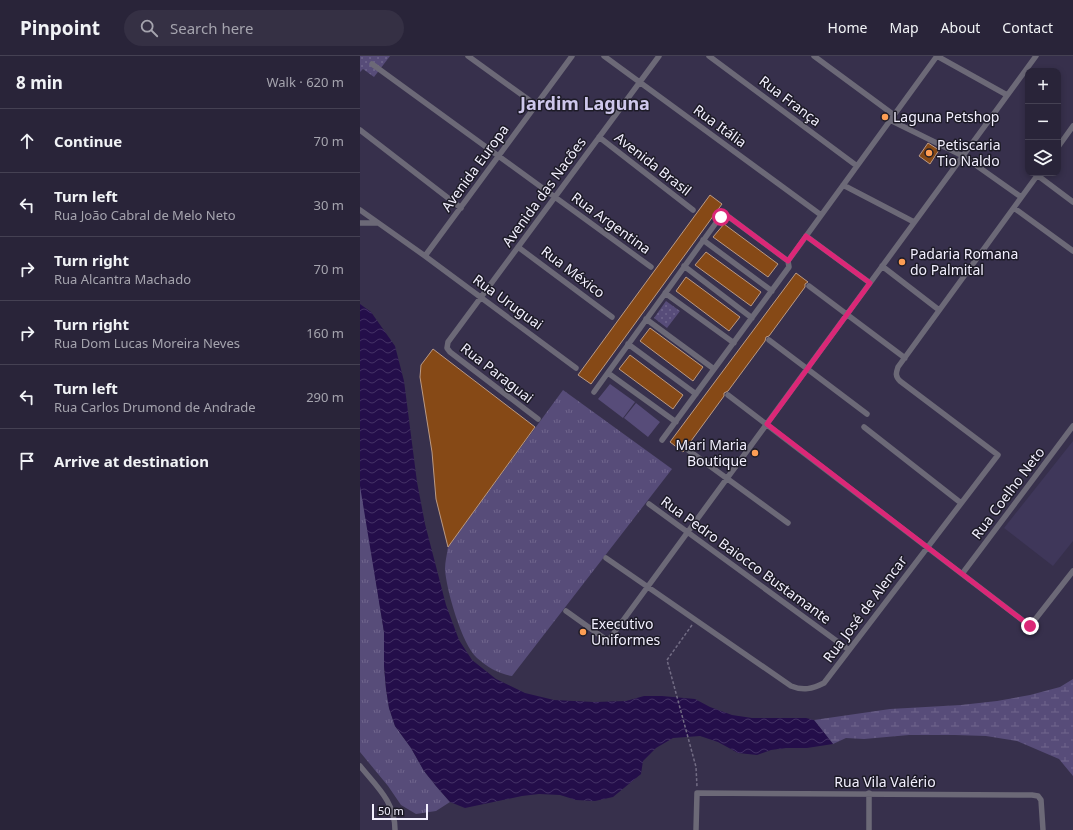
<!DOCTYPE html>
<meta charset="utf-8">
<style>
:root{--surface:#292439;--page:#353044;--text:#f1f3f6;--muted:#a5a4ae;--line:#454153}
body{margin:0;font-family:"Noto Sans",sans-serif;background:var(--page);color:var(--text)}
.controls{position:absolute;right:12px;top:12px;display:grid;overflow:hidden;border-radius:8px;box-shadow:0 2px 6px #0003}
.controls button{width:36px;height:36px;display:grid;place-items:center;padding:0;border:0;border-bottom:1px solid var(--line);background:var(--surface);color:var(--text);font:20px sans-serif}
.scale{position:absolute;left:12px;bottom:10px;width:56px;box-sizing:border-box;padding-left:4px;border:2px solid #f2effe;border-top:0;font-size:11px;line-height:14px;white-space:nowrap;color:#f2effe;-webkit-text-stroke:3px #1d1b27;paint-order:stroke}
.stop{position:absolute;width:12px;height:12px;margin:-9px;border:3px solid #db2777;border-radius:50%;background:#fff}
.stop.end{background:#db2777;border-color:#fff;box-shadow:0 1px 4px #0008}
.list{margin:0;padding:0;list-style:none}
h2{display:flex;justify-content:space-between;align-items:center;height:52px;margin:0;padding:0 16px;font-size:17px}
h2 small{font-size:13px;font-weight:400;color:var(--muted)}
.list li{display:grid;grid-template-columns:26px 1fr auto;gap:12px;align-items:center;box-sizing:border-box;height:64px;padding:0 16px;border-top:1px solid var(--line)}
.list b{display:block;font-size:15px;white-space:nowrap}
.list p{margin:0;font-size:13px;white-space:nowrap;color:var(--muted)}
.list em{font-size:13px;font-style:normal;color:var(--muted)}
.icon{flex:none;width:22px;height:22px;fill:none;stroke:currentColor;stroke-width:2;stroke-linecap:round;stroke-linejoin:round}
.map{position:relative;flex:none;width:713px;height:774px;overflow:hidden}
header{display:flex;align-items:center;gap:24px;box-sizing:border-box;height:56px;padding:0 20px;background:var(--surface);border-bottom:1px solid var(--line)}
header strong{font-size:19px}
nav{display:flex;gap:22px;margin-inline-start:auto;font-size:14px}
.search{width:280px;height:36px;background:var(--page);display:flex;align-items:center;gap:10px;box-sizing:border-box;padding:0 14px;border-radius:22px;color:var(--muted);font-size:15px}
main{display:flex}
aside{flex:1;background:var(--surface)}
.map>svg:first-child{display:block}
.built{fill:#3f375a}
.grass{fill:url(#grass-tufts)}
.wetland{fill:url(#wetland-marsh)}
.park{fill:url(#park-dots)}
.garden{fill:#574c79}
.water{fill:url(#water-waves)}
.building{fill:#864916;stroke:#bb9a84}
.lines{fill:none;stroke-linecap:round;stroke-linejoin:round}
.path{stroke:#726c84;stroke-width:1.5;stroke-dasharray:3 2;stroke-linecap:butt}
.street{stroke:#6c6977;stroke-width:5.5}
.route{stroke:#db2777;stroke-width:5}
.poi-dot{fill:#fd9d54;stroke:#1d1b27;stroke-width:1.5}
.labels{text-anchor:middle;stroke-width:3;stroke-linejoin:round;paint-order:stroke}
.street-label{font-size:14px;fill:#f2effe;stroke:#1d1b27}
.poi-label{font-size:14px;fill:#f2effe;stroke:#1d1b27;text-anchor:start}
.district-label{font-size:18px;font-weight:bold;fill:#cec7eb;stroke:#1d1b27}
</style>
<header>
<strong>Pinpoint</strong>
<div class="search"><svg class="icon" aria-label="search" viewBox="0 0 24 24"><circle cx="10" cy="10" r="6"/><path d="M15 15l6 6"/></svg>Search here</div>
<nav><a>Home</a><a>Map</a><a>About</a><a>Contact</a></nav>
</header>
<main>
<aside>
<h2>8 min<small>Walk · 620 m</small></h2>
<ul class="list">
<li><svg class="icon" aria-label="ahead" viewBox="0 0 24 24"><path d="M12 20V5M6 11l6-6 6 6"/></svg><div><b>Continue</b></div><em>70 m</em></li>
<li><svg class="icon" aria-label="left" viewBox="0 0 24 24"><path d="M17 20v-9H6M10 6l-5 5 5 5"/></svg><div><b>Turn left</b><p>Rua João Cabral de Melo Neto</p></div><em>30 m</em></li>
<li><svg class="icon" aria-label="right" viewBox="0 0 24 24"><path d="M7 20v-9h11M14 6l5 5-5 5"/></svg><div><b>Turn right</b><p>Rua Alcantra Machado</p></div><em>70 m</em></li>
<li><svg class="icon" aria-label="right" viewBox="0 0 24 24"><path d="M7 20v-9h11M14 6l5 5-5 5"/></svg><div><b>Turn right</b><p>Rua Dom Lucas Moreira Neves</p></div><em>160 m</em></li>
<li><svg class="icon" aria-label="left" viewBox="0 0 24 24"><path d="M17 20v-9H6M10 6l-5 5 5 5"/></svg><div><b>Turn left</b><p>Rua Carlos Drumond de Andrade</p></div><em>290 m</em></li>
<li><svg class="icon" aria-label="arrive" viewBox="0 0 24 24"><path d="M6 21V4h12l-3 4 3 4H6"/></svg><div><b>Arrive at destination</b></div></li>
</ul>
</aside>
<div class="map">
<svg width="713" height="774" viewBox="0 0 713 774">
<defs>
<pattern id="grass-tufts" width="24" height="20" patternUnits="userSpaceOnUse"><rect width="24" height="20" fill="#574c79"/><path d="M3 7l-1-3M5 7V3M7 7l1-3M15 17l-1-3M17 17v-4M19 17l1-3" fill="none" stroke="#70668d"/></pattern>
<pattern id="wetland-marsh" width="20" height="14" patternUnits="userSpaceOnUse"><rect width="20" height="14" fill="#574c79"/><path d="M1 5h8M5 5V1M11 12h8M15 12V8" fill="none" stroke="#70668d"/></pattern>
<pattern id="park-dots" width="8" height="8" patternUnits="userSpaceOnUse"><rect width="8" height="8" fill="#574c79"/><path d="M2 2h.1M6 6h.1" fill="none" stroke="#70668d" stroke-width="1.8" stroke-linecap="round"/></pattern>
<pattern id="water-waves" width="16" height="10" patternUnits="userSpaceOnUse"><rect width="16" height="10" fill="#240e4a"/><path d="M0 5q4-4 8 0t8 0" fill="none" stroke="#443165"/></pattern>
</defs>
<rect width="100%" height="100%" fill="#37304c"/>
<!-- built -->
<path class="built" d="M 713,385 L 713,485 L 693,510 L 644,472 Z"/>
<!-- grass -->
<path class="grass" d="M 203,334 L 312,413 L 152,620 C 139,618 127,611 117,602 C 102,589 86,533 85,513 C 85,506 87,498 88,491 Z
M 0,424 L 24,576 L 24,610 L 26,633 L 29,652 L 35,670 L 51,692 L 64,715 L 76,730 L 90,746 L 76,755 L 56,758 L 41,749 L 28,730 L 0,696 Z"/>
<!-- wetland -->
<path class="wetland" d="M 713,623 L 713,720 L 699,703 L 657,685 L 626,680 L 595,679 L 549,679 L 504,683 L 486,682 L 473,688 L 454,664 L 530,653 L 601,649 L 637,645 L 670,639 L 700,631 Z"/>
<!-- park -->
<path class="park" d="M 0,0 L 30,0 L 14,21 L 3,13 L 0,16 Z
M 306,245 L 320,255 L 307,272 L 294,262 Z"/>
<!-- garden -->
<path class="garden" d="M 250,328 L 275,346 L 263,362 L 238,343 Z
M 276,347 L 300,366 L 288,381 L 264,362 Z"/>
<!-- water -->
<path class="water" d="M 0,248 L 11,256 L 35,290 L 44,325 L 57,426 L 65,468 L 86,549 L 99,584 L 112,604 L 136,623 L 165,637 L 194,644 L 234,646 L 266,645 L 284,640 L 302,640 L 335,643 L 350,651 L 372,659 L 392,662 L 446,662 L 454,664 L 473,688 L 447,692 L 426,692 L 411,694 L 397,699 L 378,697 L 358,686 L 340,680 L 313,682 L 296,692 L 283,705 L 281,718 L 253,741 L 235,745 L 216,744 L 200,739 L 179,738 L 162,740 L 105,752 L 90,746 L 76,730 L 64,715 L 51,692 L 35,670 L 29,652 L 26,633 L 24,610 L 24,576 L 0,430 Z"/>
<!-- building -->
<path class="building" d="M 568,87 L 579,94 L 570,108 L 559,100 Z
M 350,139 L 362,148 L 231,328 L 218,319 Z
M 364,168 L 418,208 L 408,221 L 353,181 Z
M 346,196 L 401,236 L 391,250 L 335,209 Z
M 436,217 L 448,226 L 445,228 L 445,231 L 409,280 L 406,281 L 405,285 L 368,335 L 364,337 L 364,340 L 323,396 L 310,386 Z
M 326,221 L 380,261 L 369,275 L 316,235 Z
M 290,272 L 343,311 L 333,325 L 280,285 Z
M 73,293 L 175,371 L 88,491 L 76,443 L 72,396 L 60,321 L 61,309 Z
M 270,299 L 323,339 L 313,353 L 259,313 Z"/>
<g class="lines">
<!-- path -->
<path class="path" d="M 332,569 L 307,604 L 336,711 L 337,731"/>
<!-- street -->
<path class="street" d="M 108,0 L 176,49
M 244,0 L 461,159
M 349,0 L 497,110
M 454,0 L 534,59
M 577,0 L 647,39
M 12,8 L 291,211
M 530,64 L 603,100 L 661,141
M 0,74 L 101,152
M 239,81 L 333,154
M 698,91 L 713,70
M 677,119 L 713,146
M 483,129 L 554,166
M 654,152 L 713,195
M 0,154 L 65,200 L 216,312
M 0,167 L 18,167
M 446,180 L 510,227
M 343,184 L 412,235
M 158,191 L 252,261
M 65,200 L 212,0
M 428,205 L 577,0
M 324,210 L 392,262
M 522,210 L 579,254
M 449,230 L 545,302
M 305,237 L 374,287
M 286,263 L 354,313
M 409,284 L 507,358
M 268,288 L 336,338
M 248,317 L 316,366
M 234,336 L 358,164 L 365,160 L 369,161 L 428,205 L 429,211 L 302,384
M 368,339 L 670,570 L 713,515
M 178,363 L 90,296 L 87,292 L 88,286 L 299,0
M 504,371 L 601,447
M 328,394 L 428,467
M 289,448 L 489,594
M 246,502 L 431,630 C 443,635 452,633 464,627 L 638,399 L 540,325 C 535,320 536,317 538,311 L 679,117
M 602,518 L 713,370
M 206,555 L 248,585 L 676,0
M 0,710 C 17,731 35,746 35,774
M 509,737 L 509,774
M 336,774 L 337,737 L 672,739 L 678,740 L 681,744 L 683,774"/>
</g>
<g class="lines">
<!-- route -->
<path class="route" d="M 361,161 L 369,161 L 428,205 L 446,180 L 510,227 L 407,368 L 670,570"/>
</g>
<!-- markers -->
<g class="poi-dot">
<circle cx="525" cy="61" r="4"/>
<circle cx="569" cy="97" r="4"/>
<circle cx="542" cy="206" r="4"/>
<circle cx="395" cy="397" r="4"/>
<circle cx="223" cy="576" r="4"/>
</g>
<g class="labels">
<!-- street labels -->
<g class="street-label">
<text transform="translate(430 45) rotate(37)" y="5">Rua França</text>
<text transform="translate(360 70) rotate(36)" y="5">Rua Itália</text>
<text transform="translate(293 108) rotate(38)" y="5">Avenida Brasil</text>
<text transform="translate(115 112) rotate(-54)" y="5">Avenida Europa</text>
<text transform="translate(184 136) rotate(-54)" y="5">Avenida das Nacões</text>
<text transform="translate(251 167) rotate(36)" y="5">Rua Argentina</text>
<text transform="translate(213 216) rotate(37)" y="5">Rua México</text>
<text transform="translate(148 246) rotate(36)" y="5">Rua Uruguai</text>
<text transform="translate(137 317) rotate(38)" y="5">Rua Paraguai</text>
<text transform="translate(648 437) rotate(-53)" y="5">Rua Coelho Neto</text>
<text transform="translate(386 504) rotate(36)" y="5">Rua Pedro Baiocco Bustamante</text>
<text transform="translate(505 553) rotate(-53)" y="5">Rua José de Alencar</text>
<text x="525" y="731">Rua Vila Valério</text>
</g>
<!-- poi labels -->
<g class="poi-label">
<text x="533" y="66">Laguna Petshop</text>
<text x="577" y="94">Petiscaria<tspan x="577" dy="16">Tio Naldo</tspan></text>
<text x="550" y="203">Padaria Romana<tspan x="550" dy="16">do Palmital</tspan></text>
<text x="387" y="394" text-anchor="end">Mari Maria<tspan x="387" dy="16">Boutique</tspan></text>
<text x="231" y="573">Executivo<tspan x="231" dy="16">Uniformes</tspan></text>
</g>
<!-- district labels -->
<g class="district-label">
<text x="225" y="54">Jardim Laguna</text>
</g>
</g>
</svg>
<div class="controls">
<button>+</button>
<button>−</button>
<button><svg class="icon" aria-label="layers" viewBox="0 0 24 24"><path d="M12 4l9 5-9 5-9-5zM3 14l9 5 9-5"/></svg></button>
</div>
<div class="scale">50 m</div>
<div class="stop" style="left:361px;top:161px"></div>
<div class="stop end" style="left:670px;top:570px"></div>
</div>
</main>
